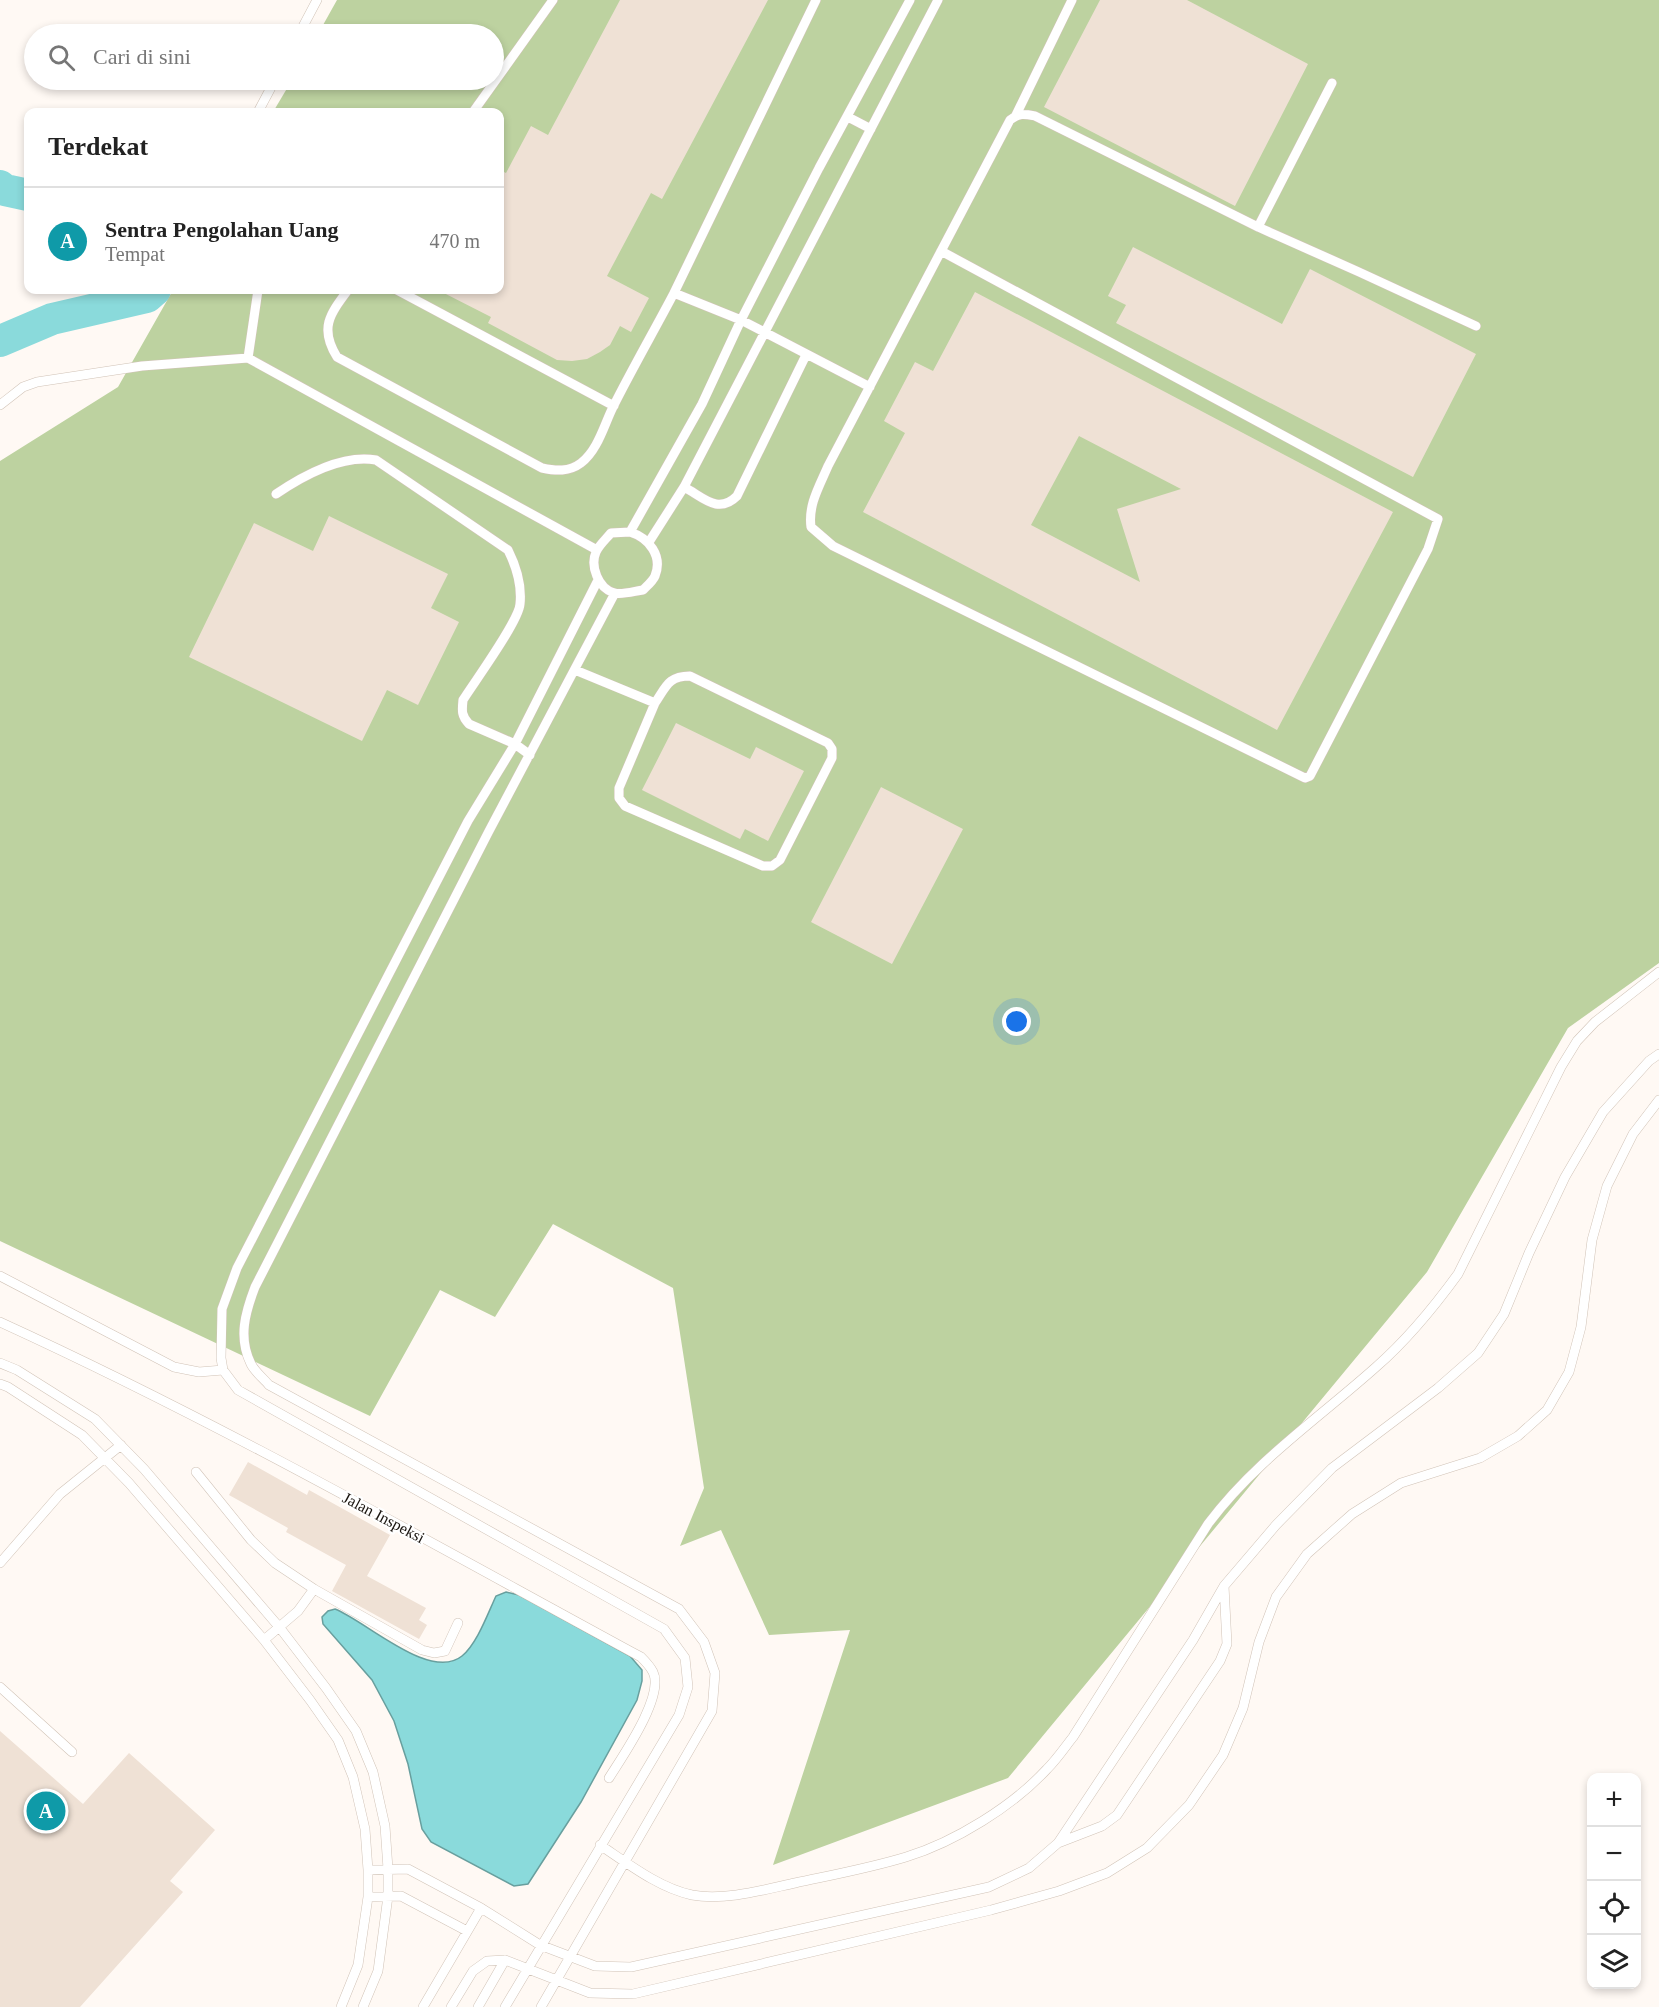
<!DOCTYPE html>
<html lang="id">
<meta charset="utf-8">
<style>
:root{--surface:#fff;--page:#f2f2f2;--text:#222;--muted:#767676;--line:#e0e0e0;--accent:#7037ad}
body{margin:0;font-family:"Times New Roman",serif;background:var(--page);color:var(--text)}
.controls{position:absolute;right:18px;bottom:18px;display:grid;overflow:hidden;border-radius:12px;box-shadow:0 3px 9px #0003}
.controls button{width:54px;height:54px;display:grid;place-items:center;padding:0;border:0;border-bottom:2px solid var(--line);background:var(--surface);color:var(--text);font:30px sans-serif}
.you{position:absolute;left:1017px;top:1022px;width:21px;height:21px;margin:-15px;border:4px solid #fff;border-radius:50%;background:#1a73e8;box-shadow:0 0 0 9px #1a73e833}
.badge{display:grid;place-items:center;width:39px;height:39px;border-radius:50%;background:var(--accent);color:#fff;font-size:20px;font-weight:700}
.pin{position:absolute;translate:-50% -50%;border:3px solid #fff;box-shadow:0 2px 6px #0006}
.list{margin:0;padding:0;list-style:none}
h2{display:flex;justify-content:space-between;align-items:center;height:78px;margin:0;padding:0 24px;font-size:26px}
h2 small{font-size:20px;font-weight:400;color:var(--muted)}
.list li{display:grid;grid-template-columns:39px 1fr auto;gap:18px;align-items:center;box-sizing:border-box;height:108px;padding:0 24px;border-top:2px solid var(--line)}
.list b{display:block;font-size:22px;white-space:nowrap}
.list p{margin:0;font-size:20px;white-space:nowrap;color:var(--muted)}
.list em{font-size:20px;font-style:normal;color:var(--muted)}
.icon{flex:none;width:33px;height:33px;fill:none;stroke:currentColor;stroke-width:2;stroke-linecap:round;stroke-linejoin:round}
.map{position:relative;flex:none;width:1659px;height:2007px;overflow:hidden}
.search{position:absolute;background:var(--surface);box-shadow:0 3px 9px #0003;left:24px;top:24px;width:480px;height:66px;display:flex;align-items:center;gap:15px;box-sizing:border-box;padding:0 21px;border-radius:33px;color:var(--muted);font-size:22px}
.panel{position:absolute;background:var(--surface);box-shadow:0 3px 9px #0003;left:24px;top:108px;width:480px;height:186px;border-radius:12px}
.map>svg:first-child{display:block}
.green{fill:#bdd2a0}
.water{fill:#8adadb;stroke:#689f9e;stroke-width:1.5}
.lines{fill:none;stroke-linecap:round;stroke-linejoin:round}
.river{stroke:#8adadb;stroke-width:32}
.building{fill:#efe1d5;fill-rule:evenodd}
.service-casing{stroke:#d1c3b7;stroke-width:10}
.service{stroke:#fff;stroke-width:9}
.labels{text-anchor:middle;stroke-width:4.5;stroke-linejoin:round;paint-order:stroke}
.street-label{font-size:16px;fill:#19140f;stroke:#fff}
</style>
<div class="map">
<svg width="1659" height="2007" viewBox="0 0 1659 2007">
<rect width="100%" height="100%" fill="#fff9f4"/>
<!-- green -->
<path class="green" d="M 337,0 L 1659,0 L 1659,963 L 1568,1028 L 1427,1272 L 1008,1778 L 773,1865 L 850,1630 L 769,1635 L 721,1530 L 680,1546 L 704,1488 L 673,1288 L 553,1224 L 495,1317 L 440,1290 L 370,1416 L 0,1241 L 0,461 L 118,387 L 173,290 L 500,290 L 500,112 L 273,112 L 292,80 L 494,80 L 494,34 L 318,34 Z"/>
<!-- water -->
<path class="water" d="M 506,1592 L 519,1595 L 630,1656 L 642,1670 L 642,1681 L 637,1700 L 581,1802 L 528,1884 L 514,1886 L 431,1842 L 422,1829 L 408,1764 L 394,1721 L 372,1680 L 323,1624 L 322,1617 L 328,1611 L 335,1609 C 366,1621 430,1682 462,1656 C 477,1644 488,1613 496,1596 Z"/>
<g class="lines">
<!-- river -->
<path class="river" d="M 0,186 L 5,190 L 28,195
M 0,341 L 52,319 L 147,297 L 155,290"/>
</g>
<!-- building -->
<path class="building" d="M 620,0 L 768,0 L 662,199 L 651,193 L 607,276 L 649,298 L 631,332 L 620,326 L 610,345 L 600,352 L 587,359 L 572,361 L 557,360 L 488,323 L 491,317 L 438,290 L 500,290 L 500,170 L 506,173 L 531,126 L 548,135 Z
M 1100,0 L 1187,0 L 1308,64 L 1235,206 L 1044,107 Z
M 1133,247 L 1282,324 L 1310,269 L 1476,354 L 1413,477 L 1116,323 L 1126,305 L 1108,296 Z
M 975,292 L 1393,512 L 1277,730 L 863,512 L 905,433 L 884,421 L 915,362 L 933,371 ZM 1079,436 L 1181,489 L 1117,509 L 1140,582 L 1031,525 Z
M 329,516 L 448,574 L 431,608 L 459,622 L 418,705 L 387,690 L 362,741 L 189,657 L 254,523 L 313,551 Z
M 676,723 L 750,759 L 756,747 L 804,771 L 768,841 L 745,829 L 740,839 L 642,790 Z
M 881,787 L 963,829 L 892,964 L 811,922 Z
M 248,1462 L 307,1495 L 309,1490 L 390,1535 L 367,1576 L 426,1608 L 419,1620 L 427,1625 L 419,1639 L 332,1591 L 346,1565 L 286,1532 L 288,1528 L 229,1495 Z
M 0,1731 L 83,1804 L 129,1753 L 215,1830 L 170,1881 L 183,1892 L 80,2007 L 0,2007 Z"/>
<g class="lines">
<!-- service casing -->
<g class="service-casing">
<path id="service" d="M 299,34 L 317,0
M 258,112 L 275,80
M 473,112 L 553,0
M 1016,115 L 1072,0
M 848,117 L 871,129
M 1258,227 L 1332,83
M 941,251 L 1438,519 L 1428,549 L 1310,776 L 1305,778 L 833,546 L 811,527 C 808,505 819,487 828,466 L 1010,120 C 1019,113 1024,114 1035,116 L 1258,227 L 1359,272 L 1476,326
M 348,290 C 330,314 319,328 337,357 L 542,468 C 556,471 569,472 581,463 C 598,450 604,425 613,407 C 632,369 654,331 674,293 L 741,320 L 870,387
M 397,290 L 614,406
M 674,293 L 816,0
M 248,358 L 258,290
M 0,405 L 23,387 L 37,382 L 142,366 L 248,358 L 597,550
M 684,487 C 703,497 718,515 737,496 L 806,355
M 276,494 C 304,475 342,454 376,460 L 508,550 C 516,566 522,585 520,604 C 519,621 475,681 463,700 C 462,710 461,716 469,724 L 515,744 L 530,755
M 630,532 L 702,404 L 741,320 L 819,168 L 910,0
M 630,532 C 649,538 663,556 655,576 C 653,581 647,586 643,590 C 635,591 622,595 614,593 C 598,588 590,566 596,552 C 599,545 606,539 611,533 Z
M 649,542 L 684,487 L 938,0
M 575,670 L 655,703 L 619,788 L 619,798 L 625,806 L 763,866 L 772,866 L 780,860 L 832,758 L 832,749 L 828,743 L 690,676 C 668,676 666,687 655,703
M 0,1276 L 174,1367 L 199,1372 L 223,1370
M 0,1322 C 219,1422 429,1542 641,1657 C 645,1661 650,1666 653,1672 C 665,1696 622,1757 609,1778
M 0,1363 L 17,1370 L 95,1419 L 144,1469 L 280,1628 L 326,1688 L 356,1731 L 373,1772 L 385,1826 L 388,1869 L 388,1896 L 378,1971 L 363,2007
M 0,1384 L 8,1387 L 82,1435 L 129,1483 L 264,1640 L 310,1700 L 338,1740 L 353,1777 L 365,1829 L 368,1870 L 368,1897 L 358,1965 L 341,2007
M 196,1472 L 251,1540 L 275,1563 L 314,1589 L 422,1650 L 434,1653 L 445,1651 L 458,1623
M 0,1563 L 60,1494 L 121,1445
M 264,1640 L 298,1611 L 314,1589
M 0,1687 L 72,1752
M 1058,1843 L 1102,1826 L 1117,1815 L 1220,1661 L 1227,1644 L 1224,1586
M 600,1845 C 627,1863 659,1888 692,1895 C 724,1901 763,1890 795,1883 C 832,1875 870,1868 906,1857 C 955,1842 1013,1806 1047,1769 C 1057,1759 1065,1747 1073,1737 L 1208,1524 C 1254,1462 1319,1418 1376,1367 C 1407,1340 1434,1307 1458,1274 L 1561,1067 L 1577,1041 L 1595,1022 L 1659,972
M 368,1870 L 408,1869 L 481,1908 L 540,1945 L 595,1966 L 631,1967 L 989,1887 L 1029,1868 L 1058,1843 L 1193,1640 L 1224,1586 L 1276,1525 L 1332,1468 L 1438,1388 L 1478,1353 L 1504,1314 L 1529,1253 L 1565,1177 L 1603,1112 L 1649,1061 L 1659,1054
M 368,1897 L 401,1896 L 467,1931
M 423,2007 L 481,1908
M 451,2007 L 473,1971 L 487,1961 L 505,1960 L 590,1993 L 633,1994 L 991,1910 L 1059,1891 L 1107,1873 L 1147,1848 L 1189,1805 L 1223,1755 L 1243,1708 L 1259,1642 L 1276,1597 L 1307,1554 L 1352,1514 L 1401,1483 L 1480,1458 L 1518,1436 L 1547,1410 L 1569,1372 L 1581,1327 L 1592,1240 L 1607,1186 L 1633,1134 L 1659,1100
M 478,2007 L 505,1960
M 505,2007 L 679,1715 L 688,1687 L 685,1658 L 664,1629 L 238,1390 L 223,1370 L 221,1358 L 222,1309 L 237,1268 L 468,821 L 515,744 L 598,580
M 541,2007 L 712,1711 L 715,1673 L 704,1642 L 679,1609 L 269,1385 C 264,1379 255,1372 251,1364 C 238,1338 245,1313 255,1287 L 489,831 L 615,593"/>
</g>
<!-- service -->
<use href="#service" class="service"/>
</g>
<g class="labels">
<!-- street labels -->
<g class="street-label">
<text transform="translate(384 1517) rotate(28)" y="6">Jalan Inspeksi</text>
</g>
</g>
</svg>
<div class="controls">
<button>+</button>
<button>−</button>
<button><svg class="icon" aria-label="locate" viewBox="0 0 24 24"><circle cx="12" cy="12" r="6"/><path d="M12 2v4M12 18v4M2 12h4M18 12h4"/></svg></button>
<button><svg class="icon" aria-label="layers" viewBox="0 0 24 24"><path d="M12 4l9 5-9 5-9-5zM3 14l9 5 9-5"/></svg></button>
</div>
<div class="you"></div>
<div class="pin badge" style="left:46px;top:1811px;background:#0f9aa8">A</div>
<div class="search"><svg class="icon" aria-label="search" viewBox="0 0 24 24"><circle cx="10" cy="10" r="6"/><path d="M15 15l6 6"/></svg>Cari di sini</div>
<section class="panel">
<h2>Terdekat<small></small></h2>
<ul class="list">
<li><span class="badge" style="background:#0f9aa8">A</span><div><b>Sentra Pengolahan Uang</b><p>Tempat</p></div><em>470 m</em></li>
</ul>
</section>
</div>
